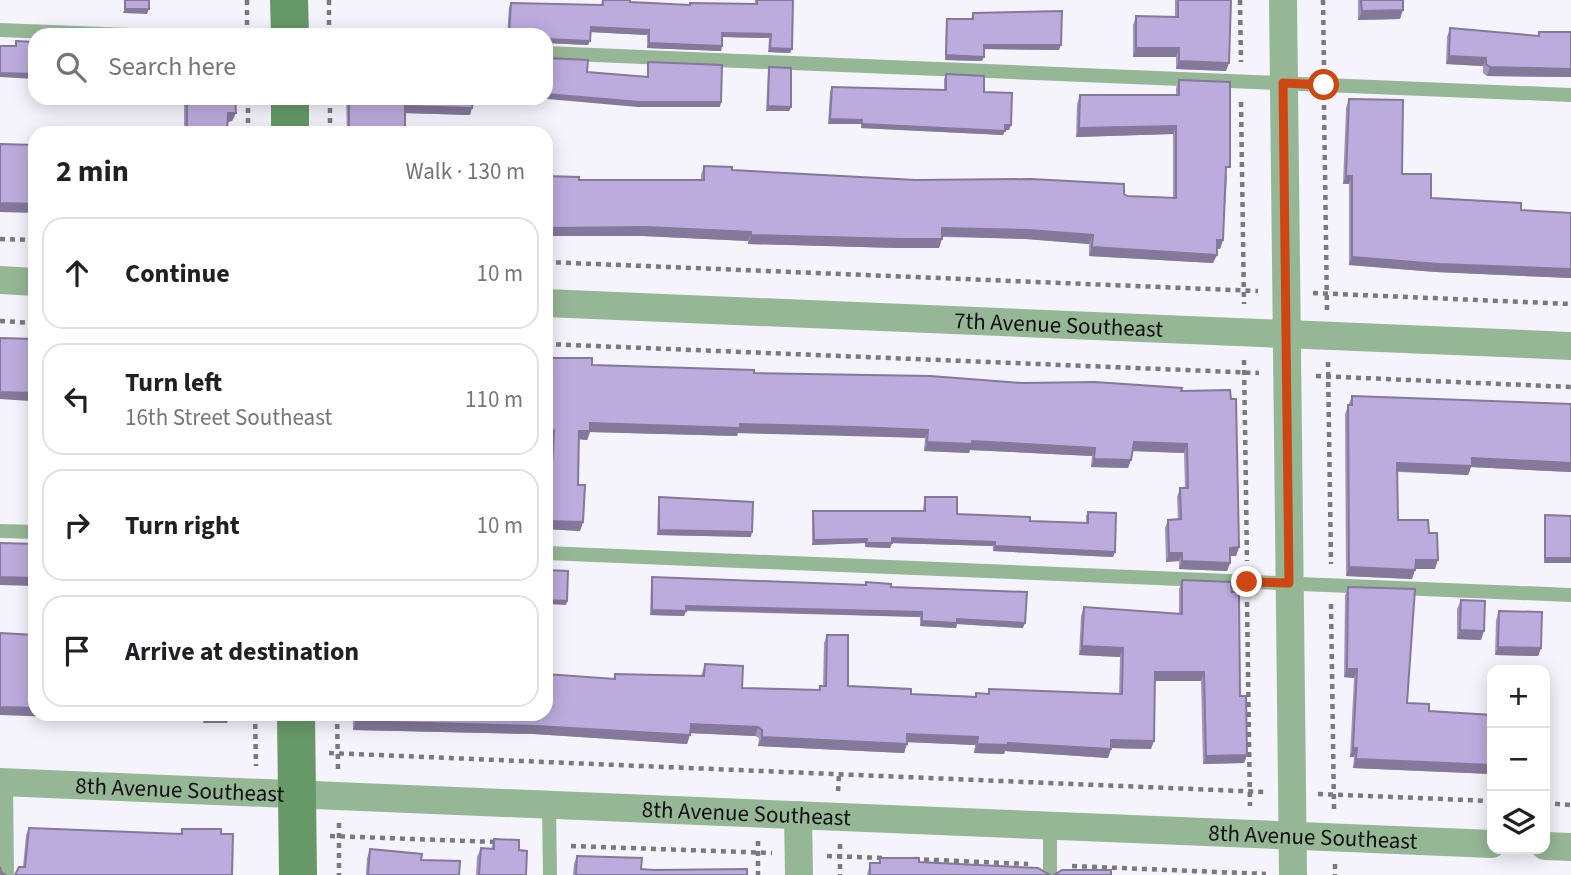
<!DOCTYPE html>
<meta charset="utf-8">
<style>
:root{--surface:#fff;--page:#f2f2f2;--text:#202124;--muted:#757577;--line:#e0e0e0}
body{margin:0;font-family:"Source Sans 3",sans-serif;background:var(--page);color:var(--text)}
.controls{position:absolute;right:21px;bottom:21px;display:grid;overflow:hidden;border-radius:14px;box-shadow:0 4px 18px #0003}
.controls button{width:63px;height:63px;display:grid;place-items:center;padding:0;border:0;border-bottom:2px solid var(--line);background:var(--surface);color:var(--text);font:35px sans-serif}
.stop{position:absolute;width:21px;height:21px;margin:-16px;border:5px solid #cd4614;border-radius:50%;background:#fff}
.stop.end{background:#cd4614;border-color:#fff;box-shadow:0 2px 7px #0008}
.list{margin:0;padding:0;list-style:none}
h2{display:flex;justify-content:space-between;align-items:center;height:91px;margin:0;padding:0 28px;font-size:30px}
h2 small{font-size:23px;font-weight:400;color:var(--muted)}
.list li{display:grid;grid-template-columns:46px 1fr auto;gap:21px;align-items:center;box-sizing:border-box;height:112px;margin:0 14px 14px;padding:0 14px;border:2px solid var(--line);border-radius:21px}
.list b{display:block;font-size:26px;white-space:nowrap}
.list p{margin:0;font-size:23px;white-space:nowrap;color:var(--muted)}
.list em{font-size:23px;font-style:normal;color:var(--muted)}
.icon{flex:none;width:38px;height:38px;fill:none;stroke:currentColor;stroke-width:2;stroke-linecap:round;stroke-linejoin:round}
.map{position:relative;flex:none;width:1571px;height:875px;overflow:hidden}
.search{position:absolute;background:var(--surface);box-shadow:0 4px 18px #0003;left:28px;top:28px;width:525px;height:77px;display:flex;align-items:center;gap:18px;box-sizing:border-box;padding:0 24px;border-radius:21px;color:var(--muted);font-size:26px}
.panel{position:absolute;background:var(--surface);box-shadow:0 4px 18px #0003;left:28px;top:126px;width:525px;height:595px;border-radius:21px}
.map>svg:first-child{display:block}
.lines{fill:none;stroke-linecap:round;stroke-linejoin:round}
.path{stroke:#7a797e;stroke-width:4.5;stroke-dasharray:5 5;stroke-linecap:butt}
.lane{stroke:#96b796;stroke-width:14}
.street{stroke:#96b796;stroke-width:28}
.secondary{stroke:#679968;stroke-width:38}
.wall{fill:#a294bf}
.shaded-wall{fill:#84789b}
.building{fill:#bcacde;stroke:#84789b;stroke-width:2}
.route{stroke:#cd4614;stroke-width:9}
.labels{text-anchor:middle;stroke-width:5;stroke-linejoin:round;paint-order:stroke}
.street-label{font-size:23px;fill:#0f0e11;stroke:#fff}
</style>
<div class="map">
<svg width="1571" height="875" viewBox="0 0 1571 875">
<rect width="100%" height="100%" fill="#f5f3fb"/>
<g class="lines">
<!-- path -->
<path class="path" d="M 247,0 L 247,35
M 329,0 L 329,35
M 1240,0 L 1241,62
M 1323,0 L 1324,65
M 248,98 L 248,133
M 330,98 L 330,133
M 1241,102 L 1244,304
M 1324,105 L 1327,310
M 0,239 L 35,240
M 546,262 L 1258,291
M 1313,293 L 1571,304
M 0,321 L 35,323
M 546,344 L 1259,373
M 1244,360 L 1247,561
M 1328,362 L 1331,564
M 1316,376 L 1571,387
M 1247,602 L 1250,806
M 1331,604 L 1334,809
M 255,714 L 256,766
M 337,714 L 338,769
M 329,753 L 1265,792
M 838,791 L 839,774
M 1318,794 L 1492,801
M 1545,803 L 1571,805
M 339,823 L 339,875
M 330,836 L 496,842
M 758,841 L 758,875
M 840,844 L 840,875
M 571,846 L 772,853
M 827,856 L 885,858
M 914,859 L 1028,864
M 1335,864 L 1335,875
M 1072,866 L 1266,874"/>
<!-- lane -->
<path class="lane" d="M 0,30 L 129,35
M 546,53 L 1571,95
M 0,531 L 35,532
M 546,553 L 1571,595
M 6,782 L 7,875
M 549,804 L 550,875
M 1050,825 L 1050,875"/>
<!-- street -->
<g class="street">
<path d="M 1283,0 L 1293,875"/>
<path d="M 0,280 L 35,282"/>
<path id="s1" d="M 546,303 L 1571,346"/>
<path id="s2" d="M 0,782 L 1492,844"/>
<path d="M 798,815 L 799,875"/>
<path d="M 1545,846 L 1571,847"/>
</g>
<!-- secondary -->
<path class="secondary" d="M 289,0 L 290,35
M 290,98 L 290,133
M 296,714 L 298,875"/>
</g>
<!-- wall -->
<path class="wall" d="M 602,0 L 630,0 L 630,2 L 689,5 L 690,3 L 755,4 L 755,0 L 793,0 L 790,53 L 768,52 L 769,38 L 722,37 L 721,51 L 647,48 L 647,35 L 591,32 L 588,45 L 546,43 L 546,35 L 507,35 L 509,7 L 511,3 L 601,5 Z
M 1175,0 L 1231,0 L 1226,71 L 1176,69 L 1176,57 L 1133,57 L 1133,25 L 1136,16 L 1175,17 Z
M 1358,0 L 1403,0 L 1400,19 L 1358,20 Z
M 973,13 L 1059,50 L 984,49 L 982,61 L 945,60 L 946,23 L 947,19 L 971,19 Z
M 1450,28 L 1538,36 L 1539,32 L 1571,32 L 1571,77 L 1487,76 L 1483,73 L 1483,66 L 1446,64 L 1447,37 Z
M 769,67 L 791,107 L 789,111 L 766,111 L 768,72 Z
M 946,74 L 984,92 L 1011,125 L 1009,130 L 1005,130 L 1003,135 L 861,128 L 861,124 L 828,124 L 830,92 L 832,87 L 944,90 L 944,79 Z
M 1179,80 L 1227,176 L 1223,240 L 1220,249 L 1217,248 L 1213,263 L 1089,256 L 1089,244 L 1026,239 L 942,237 L 939,248 L 898,248 L 748,244 L 748,241 L 643,236 L 546,236 L 546,176 L 579,180 L 701,180 L 701,175 L 704,166 L 732,170 L 1124,194 L 1127,196 L 1173,198 L 1173,134 L 1076,137 L 1077,104 L 1080,95 L 1176,95 L 1176,88 Z
M 184,98 L 235,98 L 236,113 L 232,121 L 228,122 L 227,133 L 184,133 Z
M 346,98 L 473,98 L 470,115 L 405,113 L 405,133 L 347,133 Z
M 1349,99 L 1402,174 L 1431,198 L 1521,210 L 1571,213 L 1571,278 L 1436,272 L 1349,265 L 1349,184 L 1343,184 L 1346,108 Z
M 546,358 L 592,365 L 754,373 L 1022,383 L 1181,391 L 1239,547 L 1236,556 L 1230,556 L 1230,563 L 1227,571 L 1179,569 L 1179,561 L 1166,562 L 1165,528 L 1168,520 L 1178,520 L 1177,497 L 1180,488 L 1185,488 L 1184,453 L 1133,451 L 1128,468 L 1091,467 L 1092,456 L 970,450 L 969,453 L 924,451 L 925,438 L 852,435 L 738,433 L 737,436 L 590,432 L 587,440 L 579,439 L 578,485 L 583,522 L 580,531 L 546,529 L 546,485 L 547,484 L 549,484 L 551,438 L 547,438 Z
M 1352,396 L 1571,404 L 1571,472 L 1471,467 L 1468,475 L 1398,472 L 1398,520 L 1429,533 L 1435,569 L 1415,569 L 1412,579 L 1346,576 L 1345,414 Z
M 35,470 L 35,510 L 32,509 L 34,473 Z
M 659,497 L 751,537 L 657,535 L 658,501 Z
M 925,497 L 957,514 L 1030,521 L 1086,523 L 1086,516 L 1088,512 L 1115,552 L 1113,557 L 993,551 L 993,546 L 892,543 L 890,548 L 865,547 L 865,543 L 812,545 L 812,516 L 813,511 L 923,511 L 924,501 Z
M 1545,515 L 1571,563 L 1544,563 L 1544,520 Z
M 652,577 L 865,585 L 866,582 L 891,587 L 1023,628 L 957,624 L 956,628 L 920,626 L 920,617 L 686,611 L 684,616 L 650,615 L 651,582 Z
M 1182,580 L 1240,696 L 1247,755 L 1244,763 L 1203,764 L 1201,681 L 1155,681 L 1151,749 L 1111,748 L 1108,758 L 1005,751 L 1004,754 L 974,753 L 975,745 L 907,742 L 904,753 L 758,746 L 759,738 L 755,736 L 690,733 L 687,744 L 534,734 L 353,730 L 353,720 L 349,720 L 349,714 L 546,714 L 614,679 L 615,674 L 701,676 L 705,664 L 742,688 L 818,690 L 820,686 L 823,686 L 824,643 L 827,635 L 848,686 L 911,694 L 975,696 L 976,693 L 988,693 L 989,689 L 1119,694 L 1120,657 L 1079,655 L 1081,616 L 1084,607 L 1179,614 L 1179,589 Z
M 1348,587 L 1407,703 L 1429,711 L 1492,715 L 1492,774 L 1353,768 L 1354,757 L 1350,757 L 1354,678 L 1344,677 L 1345,595 Z
M 1461,600 L 1481,640 L 1457,639 L 1457,609 Z
M 1499,611 L 1541,648 L 1538,656 L 1495,655 L 1496,620 Z
M 29,828 L 180,834 L 182,829 L 221,834 L 23,867 L 26,835 Z
M 494,839 L 519,850 L 526,875 L 476,875 L 477,857 L 481,848 L 491,849 Z
M 370,849 L 421,860 L 459,875 L 366,875 L 367,858 Z
M 577,856 L 641,869 L 654,870 L 747,875 L 573,875 L 574,864 Z
M 880,858 L 919,862 L 1050,875 L 867,875 L 870,863 L 878,863 Z"/>
<!-- shaded-wall -->
<path class="shaded-wall" d="M 125,9 L 149,9 L 147,14 L 123,13 Z
M 1403,10 L 1400,19 L 1358,20 L 1362,11 Z
M 591,27 L 649,30 L 647,35 L 589,32 Z
M 722,33 L 771,34 L 769,38 L 721,37 Z
M 547,39 L 590,41 L 588,45 L 546,43 L 546,40 Z
M 649,43 L 722,46 L 721,51 L 647,48 Z
M 984,45 L 1061,45 L 1059,50 L 982,49 Z
M 770,48 L 792,49 L 790,53 L 768,52 Z
M 1136,48 L 1179,48 L 1176,57 L 1133,57 Z
M 946,55 L 984,57 L 982,61 L 945,60 Z
M 1449,56 L 1486,58 L 1483,66 L 1446,64 Z
M 1179,61 L 1229,63 L 1226,71 L 1176,69 Z
M 1490,67 L 1571,69 L 1571,77 L 1487,76 Z
M 0,73 L 35,74 L 35,79 L 0,77 Z
M 546,94 L 721,102 L 720,107 L 638,107 L 536,98 L 546,98 Z
M 405,106 L 472,108 L 470,115 L 402,113 Z
M 768,106 L 791,107 L 789,111 L 766,111 Z
M 228,113 L 236,113 L 232,121 L 225,122 Z
M 830,119 L 862,120 L 861,124 L 828,124 Z
M 862,124 L 1005,131 L 1003,135 L 861,128 Z
M 1005,125 L 1011,125 L 1009,130 L 1003,130 Z
M 1176,126 L 1173,134 L 1076,137 L 1079,128 Z
M 1346,176 L 1352,176 L 1349,184 L 1343,184 Z
M 0,203 L 35,204 L 35,213 L 0,212 Z
M 646,227 L 751,232 L 748,241 L 643,236 L 546,236 L 546,228 Z
M 942,228 L 1029,230 L 1093,235 L 1089,244 L 1026,239 L 939,236 Z
M 751,235 L 942,239 L 939,248 L 898,248 L 748,244 Z
M 1217,240 L 1223,240 L 1220,249 L 1214,248 Z
M 1092,247 L 1217,255 L 1213,263 L 1089,256 Z
M 1352,257 L 1571,269 L 1571,278 L 1436,272 L 1349,265 Z
M 0,392 L 32,393 L 30,401 L 0,399 Z
M 32,399 L 35,399 L 35,407 L 29,407 Z
M 546,413 L 551,413 L 548,422 L 546,422 Z
M 590,423 L 740,424 L 928,430 L 925,438 L 738,433 L 737,436 L 590,432 L 587,440 L 576,439 L 579,431 Z
M 550,429 L 554,430 L 551,438 L 547,438 Z
M 972,441 L 1095,448 L 1092,456 L 970,450 L 969,453 L 924,451 L 927,442 Z
M 1134,442 L 1187,444 L 1184,453 L 1131,451 Z
M 1472,458 L 1571,463 L 1571,472 L 1471,467 L 1468,475 L 1394,471 L 1397,463 Z
M 1094,459 L 1131,460 L 1128,468 L 1091,467 Z
M 34,502 L 35,510 L 32,509 Z
M 546,521 L 583,522 L 580,531 L 546,529 Z
M 659,530 L 752,532 L 751,537 L 657,535 Z
M 892,538 L 995,542 L 993,546 L 890,543 Z
M 867,539 L 865,543 L 812,545 L 814,540 Z
M 866,543 L 892,543 L 890,548 L 865,547 Z
M 995,546 L 1115,552 L 1113,557 L 993,551 Z
M 1239,547 L 1236,556 L 1227,556 L 1230,548 Z
M 1169,553 L 1182,553 L 1179,561 L 1166,562 Z
M 1545,558 L 1571,558 L 1571,563 L 1544,563 Z
M 1416,560 L 1438,560 L 1435,569 L 1412,569 Z
M 1182,561 L 1230,563 L 1227,571 L 1179,569 Z
M 1349,567 L 1415,570 L 1412,579 L 1346,576 Z
M 0,577 L 35,578 L 35,586 L 0,585 Z
M 546,600 L 567,601 L 566,605 L 546,604 Z
M 686,606 L 922,612 L 920,617 L 685,610 Z
M 652,610 L 686,611 L 684,616 L 650,615 Z
M 957,619 L 1025,623 L 1023,628 L 957,624 L 956,628 L 920,626 L 922,621 Z
M 1460,630 L 1484,631 L 1481,640 L 1457,639 Z
M 1082,646 L 1123,648 L 1120,657 L 1079,655 Z
M 1498,647 L 1541,648 L 1538,656 L 1495,655 Z
M 1347,669 L 1357,669 L 1354,678 L 1344,677 Z
M 1155,672 L 1204,672 L 1201,681 L 1152,681 Z
M 0,707 L 35,708 L 35,714 L 113,714 L 111,719 L 0,715 Z
M 206,714 L 230,715 L 227,723 L 203,723 Z
M 352,714 L 355,714 L 353,720 L 349,720 Z
M 356,721 L 537,726 L 690,735 L 687,744 L 534,734 L 353,730 Z
M 691,724 L 758,727 L 755,736 L 687,733 Z
M 907,734 L 978,737 L 975,745 L 904,742 Z
M 762,737 L 907,744 L 904,753 L 758,746 Z
M 1111,740 L 1154,741 L 1151,749 L 1108,748 Z
M 1008,743 L 1111,749 L 1108,758 L 1005,751 L 1004,754 L 974,753 L 977,744 Z
M 1353,748 L 1357,748 L 1354,757 L 1350,757 Z
M 1247,755 L 1244,763 L 1203,764 L 1206,756 Z
M 1356,759 L 1492,765 L 1492,774 L 1353,768 Z"/>
<!-- building -->
<path class="building" d="M 125,0 L 149,0 L 149,9 L 125,9 Z
M 603,0 L 630,0 L 630,2 L 690,5 L 690,3 L 757,4 L 757,0 L 793,0 L 792,49 L 770,48 L 771,34 L 722,33 L 722,46 L 649,43 L 649,30 L 591,27 L 590,41 L 547,39 L 546,40 L 546,35 L 509,35 L 511,3 L 603,5 Z
M 1178,0 L 1231,0 L 1229,63 L 1179,61 L 1179,48 L 1136,48 L 1136,16 L 1178,17 Z
M 1361,0 L 1403,0 L 1403,10 L 1362,11 Z
M 1062,11 L 1061,45 L 984,45 L 984,57 L 946,55 L 947,19 L 973,19 L 973,13 Z
M 1450,28 L 1539,36 L 1539,32 L 1571,32 L 1571,69 L 1490,67 L 1486,64 L 1486,58 L 1449,56 Z
M 16,41 L 35,42 L 35,74 L 0,73 L 0,46 L 16,46 Z
M 546,58 L 588,60 L 587,72 L 648,77 L 648,62 L 722,65 L 721,102 L 640,102 L 546,94 Z
M 769,67 L 791,68 L 791,107 L 768,106 Z
M 946,74 L 984,76 L 984,92 L 1012,93 L 1011,125 L 1005,125 L 1005,131 L 862,124 L 862,120 L 830,119 L 832,87 L 946,90 Z
M 1179,80 L 1230,82 L 1230,167 L 1226,167 L 1223,240 L 1217,240 L 1217,255 L 1092,247 L 1093,235 L 1029,230 L 942,228 L 942,239 L 901,239 L 751,235 L 751,232 L 646,227 L 546,228 L 546,176 L 579,177 L 579,180 L 704,180 L 704,166 L 732,167 L 732,170 L 916,180 L 1031,179 L 1124,184 L 1124,194 L 1127,196 L 1176,198 L 1176,126 L 1079,128 L 1080,95 L 1179,95 Z
M 187,98 L 235,98 L 236,113 L 228,113 L 227,133 L 187,133 Z
M 349,98 L 473,98 L 472,108 L 405,106 L 405,133 L 349,133 Z
M 1349,99 L 1403,100 L 1402,174 L 1431,174 L 1431,198 L 1521,203 L 1521,210 L 1571,213 L 1571,269 L 1439,264 L 1352,257 L 1352,176 L 1346,176 Z
M 0,144 L 35,145 L 35,204 L 0,203 Z
M 0,338 L 35,339 L 35,399 L 32,399 L 32,393 L 0,392 Z
M 546,358 L 592,358 L 592,365 L 754,370 L 754,373 L 930,376 L 1022,383 L 1095,382 L 1182,388 L 1181,391 L 1230,390 L 1231,399 L 1236,399 L 1239,547 L 1230,548 L 1230,563 L 1182,561 L 1182,553 L 1169,553 L 1168,520 L 1181,519 L 1180,488 L 1188,488 L 1187,444 L 1134,442 L 1131,460 L 1094,459 L 1095,448 L 972,441 L 972,444 L 927,442 L 928,430 L 855,427 L 740,424 L 740,428 L 590,423 L 590,431 L 579,431 L 578,485 L 585,485 L 583,522 L 546,521 L 547,484 L 551,484 L 554,430 L 550,429 L 551,413 L 546,413 Z
M 1352,396 L 1571,404 L 1571,463 L 1472,458 L 1472,466 L 1397,463 L 1398,520 L 1428,520 L 1429,533 L 1437,533 L 1438,560 L 1416,560 L 1415,570 L 1349,567 L 1348,405 L 1352,405 Z
M 659,497 L 753,502 L 752,532 L 659,530 Z
M 925,497 L 957,497 L 957,514 L 1030,517 L 1030,521 L 1088,523 L 1088,512 L 1116,513 L 1115,552 L 995,546 L 995,542 L 892,538 L 892,543 L 866,543 L 867,539 L 814,540 L 813,511 L 925,511 Z
M 1545,515 L 1571,516 L 1571,558 L 1545,558 Z
M 0,543 L 35,544 L 35,578 L 0,577 Z
M 546,570 L 568,571 L 567,601 L 546,600 Z
M 652,577 L 866,585 L 866,582 L 891,584 L 891,587 L 1027,592 L 1025,623 L 957,619 L 957,623 L 922,621 L 922,612 L 686,606 L 686,611 L 652,610 Z
M 1182,580 L 1231,582 L 1232,592 L 1239,592 L 1240,696 L 1246,696 L 1247,755 L 1206,756 L 1204,672 L 1155,672 L 1154,741 L 1111,740 L 1111,749 L 1008,743 L 1008,745 L 977,744 L 978,737 L 907,734 L 907,744 L 762,737 L 762,730 L 758,727 L 691,724 L 690,735 L 537,726 L 356,721 L 356,714 L 546,714 L 546,674 L 615,679 L 615,674 L 704,676 L 705,664 L 743,666 L 742,688 L 820,690 L 820,686 L 826,686 L 827,635 L 848,635 L 848,686 L 911,689 L 911,694 L 976,697 L 976,693 L 989,694 L 989,689 L 1122,694 L 1123,648 L 1082,646 L 1084,607 L 1182,614 Z
M 1348,587 L 1415,589 L 1407,703 L 1429,704 L 1429,711 L 1492,715 L 1492,765 L 1356,759 L 1357,748 L 1353,748 L 1357,669 L 1347,669 Z
M 1461,600 L 1485,601 L 1484,631 L 1460,630 Z
M 1499,611 L 1542,612 L 1541,648 L 1498,647 Z
M 0,633 L 35,635 L 35,708 L 0,707 Z
M 29,828 L 182,834 L 182,829 L 221,829 L 221,834 L 233,834 L 232,875 L 15,875 L 19,867 L 25,867 Z
M 494,839 L 519,840 L 519,850 L 527,851 L 526,875 L 479,875 L 481,848 L 494,849 Z
M 370,849 L 422,854 L 421,860 L 460,861 L 459,875 L 368,875 Z
M 577,856 L 642,858 L 641,869 L 654,870 L 747,869 L 747,875 L 576,875 Z
M 880,858 L 919,858 L 919,862 L 1038,868 L 1050,875 L 870,875 L 870,863 L 880,863 Z
M 0,867 L 2,873 L 6,875 L 0,875 Z
M 1062,870 L 1111,870 L 1111,875 L 1054,875 Z"/>
<g class="lines">
<!-- route -->
<path class="route" d="M 1247,582 L 1289,583 L 1283,83 L 1324,85"/>
</g>
<g class="labels">
<!-- street labels -->
<g class="street-label">
<text dy="8" stroke="none"><textPath href="#s1" startOffset="513">7th Avenue Southeast</textPath></text>
<text dy="8" stroke="none"><textPath href="#s2" startOffset="180">8th Avenue Southeast</textPath></text>
<text dy="8" stroke="none"><textPath href="#s2" startOffset="747">8th Avenue Southeast</textPath></text>
<text dy="8" stroke="none"><textPath href="#s2" startOffset="1314">8th Avenue Southeast</textPath></text>
</g>
</g>
</svg>
<div class="controls">
<button>+</button>
<button>−</button>
<button><svg class="icon" aria-label="layers" viewBox="0 0 24 24"><path d="M12 4l9 5-9 5-9-5zM3 14l9 5 9-5"/></svg></button>
</div>
<div class="stop" style="left:1324px;top:85px"></div>
<div class="stop end" style="left:1247px;top:582px"></div>
<div class="search"><svg class="icon" aria-label="search" viewBox="0 0 24 24"><circle cx="10" cy="10" r="6"/><path d="M15 15l6 6"/></svg>Search here</div>
<section class="panel">
<h2>2 min<small>Walk · 130 m</small></h2>
<ul class="list">
<li><svg class="icon" aria-label="ahead" viewBox="0 0 24 24"><path d="M12 20V5M6 11l6-6 6 6"/></svg><div><b>Continue</b></div><em>10 m</em></li>
<li><svg class="icon" aria-label="left" viewBox="0 0 24 24"><path d="M17 20v-9H6M10 6l-5 5 5 5"/></svg><div><b>Turn left</b><p>16th Street Southeast</p></div><em>110 m</em></li>
<li><svg class="icon" aria-label="right" viewBox="0 0 24 24"><path d="M7 20v-9h11M14 6l5 5-5 5"/></svg><div><b>Turn right</b></div><em>10 m</em></li>
<li><svg class="icon" aria-label="arrive" viewBox="0 0 24 24"><path d="M6 21V4h12l-3 4 3 4H6"/></svg><div><b>Arrive at destination</b></div></li>
</ul>
</section>
</div>
